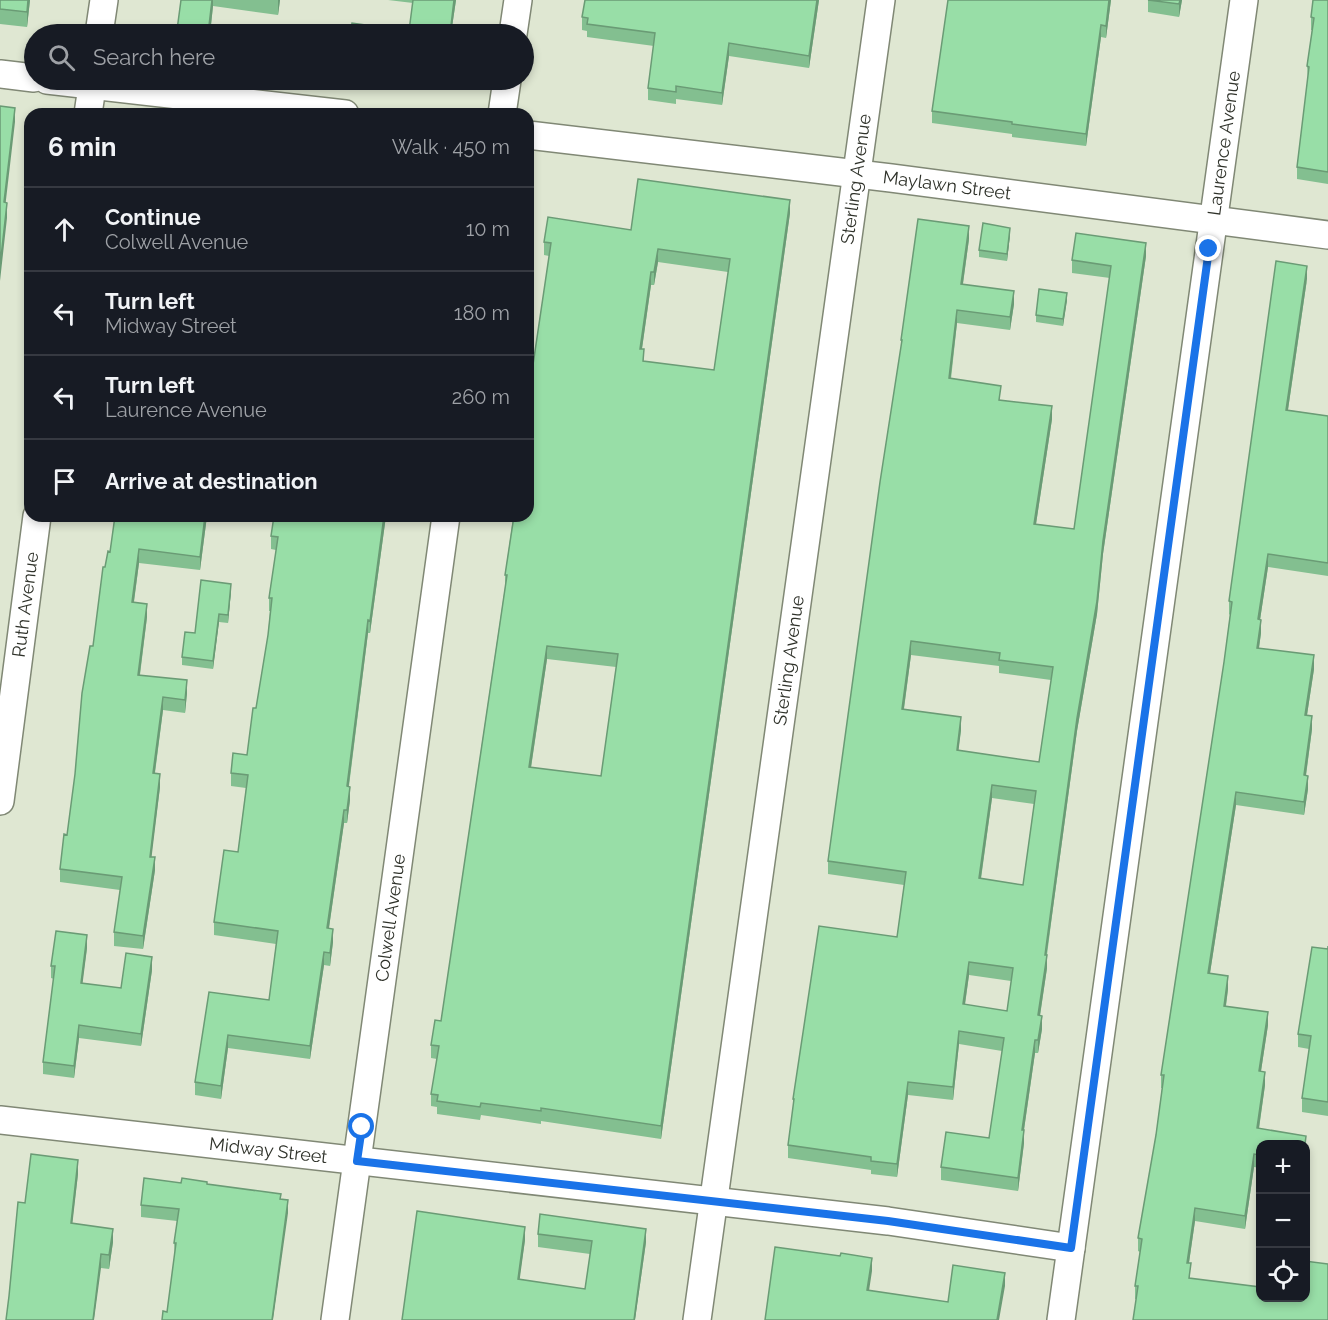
<!DOCTYPE html>
<meta charset="utf-8">
<style>
:root{--surface:#171b24;--page:#20242c;--text:#f1f3f6;--muted:#9ea1a6;--line:#363941}
body{margin:0;font-family:Raleway,sans-serif;background:var(--page);color:var(--text)}
.controls{position:absolute;right:18px;bottom:18px;display:grid;overflow:hidden;border-radius:12px;box-shadow:0 3px 9px #0003}
.controls button{width:54px;height:54px;display:grid;place-items:center;padding:0;border:0;border-bottom:2px solid var(--line);background:var(--surface);color:var(--text);font:30px sans-serif}
.stop{position:absolute;width:18px;height:18px;margin:-14px;border:4px solid #1a73e8;border-radius:50%;background:#fff}
.stop.end{background:#1a73e8;border-color:#fff;box-shadow:0 2px 6px #0008}
.list{margin:0;padding:0;list-style:none}
h2{display:flex;justify-content:space-between;align-items:center;height:78px;margin:0;padding:0 24px;font-size:26px}
h2 small{font-size:20px;font-weight:400;color:var(--muted)}
.list li{display:grid;grid-template-columns:39px 1fr auto;gap:18px;align-items:center;box-sizing:border-box;height:84px;padding:0 24px;border-top:2px solid var(--line)}
.list b{display:block;font-size:22px;white-space:nowrap}
.list p{margin:0;font-size:20px;white-space:nowrap;color:var(--muted)}
.list em{font-size:20px;font-style:normal;color:var(--muted)}
.icon{flex:none;width:33px;height:33px;fill:none;stroke:currentColor;stroke-width:2;stroke-linecap:round;stroke-linejoin:round}
.map{position:relative;flex:none;width:1328px;height:1320px;overflow:hidden}
.search{position:absolute;background:var(--surface);box-shadow:0 3px 9px #0003;left:24px;top:24px;width:510px;height:66px;display:flex;align-items:center;gap:15px;box-sizing:border-box;padding:0 21px;border-radius:33px;color:var(--muted);font-size:22px}
.panel{position:absolute;background:var(--surface);box-shadow:0 3px 9px #0003;left:24px;top:108px;width:510px;height:414px;border-radius:18px}
.map>svg:first-child{display:block}
.lines{fill:none;stroke-linecap:round;stroke-linejoin:round}
.street-casing{stroke:#808875;stroke-width:30}
.street{stroke:#fff;stroke-width:27}
.wall{fill:#83bf90;fill-rule:evenodd}
.shaded-wall{fill:#6a9b75}
.building{fill:#98dea7;stroke:#6a9b75;stroke-width:1.5;fill-rule:evenodd}
.route{stroke:#1a73e8;stroke-width:8}
.labels{text-anchor:middle;stroke-width:5;stroke-linejoin:round;paint-order:stroke}
.street-label{font-size:18px;fill:#2f322a;stroke:#dfe7d2}
</style>
<div class="map">
<svg width="1328" height="1320" viewBox="0 0 1328 1320">
<rect width="100%" height="100%" fill="#dfe7d2"/>
<g class="lines">
<!-- street casing -->
<g class="street-casing">
<g id="street">
<path d="M 99,34 L 104,0"/>
<path d="M 513,34 L 518,0"/>
<path d="M 0,74 L 34,78"/>
<path d="M 47,80 L 345,114"/>
<path d="M 88,114 L 93,80"/>
<path d="M 502,114 L 507,80"/>
<path id="s1" d="M 528,135 L 891,178 L 1328,235"/>
<path id="s2" d="M 0,801 L 37,516"/>
<path id="s3" d="M 0,1120 L 888,1221 L 1071,1248"/>
<path id="s4" d="M 335,1320 L 446,516"/>
<path id="s5" d="M 697,1320 L 881,0"/>
<path id="s6" d="M 1061,1320 L 1244,0"/>
</g>
</g>
<!-- street -->
<use href="#street" class="street"/>
</g>
<!-- wall -->
<path class="wall" d="M 0,0 L 30,0 L 27,27 L 0,24 Z
M 181,0 L 280,0 L 278,15 L 213,6 L 210,34 L 177,34 Z
M 388,0 L 456,0 L 451,34 L 350,34 L 409,31 L 413,3 Z
M 819,0 L 809,68 L 729,56 L 722,105 L 676,99 L 676,104 L 648,100 L 648,88 L 654,46 L 587,37 L 587,31 L 582,30 L 582,17 Z
M 948,0 L 1111,0 L 1106,38 L 1101,37 L 1086,146 L 1012,137 L 1012,134 L 932,123 L 932,111 Z
M 1148,0 L 1182,0 L 1179,17 L 1148,12 Z
M 1328,0 L 1328,184 L 1297,179 L 1297,167 L 1308,79 L 1307,66 L 1312,30 L 1311,30 L 1311,17 Z
M 790,213 L 661,1139 L 541,1121 L 541,1124 L 481,1115 L 480,1120 L 437,1114 L 437,1107 L 431,1106 L 431,1094 L 437,1059 L 431,1058 L 431,1045 L 441,1021 L 505,587 L 505,575 L 530,397 L 530,385 L 549,256 L 544,255 L 544,242 L 631,230 ZM 658,262 L 728,272 L 714,370 L 644,362 L 642,349 L 651,285 L 654,285 ZM 547,659 L 616,667 L 601,776 L 531,768 Z
M 1010,235 L 1007,261 L 979,257 L 979,250 Z
M 969,239 L 963,284 L 1014,304 L 1010,330 L 957,323 L 951,379 L 1001,400 L 1052,419 L 1036,524 L 1074,529 L 1110,278 L 1072,273 L 1072,260 L 1146,256 L 1103,554 L 1097,614 L 1077,731 L 1053,908 L 1047,955 L 1047,968 L 1040,1016 L 1042,1029 L 1038,1053 L 1035,1053 L 1024,1130 L 1024,1143 L 1018,1191 L 941,1180 L 941,1167 L 989,1138 L 1002,1051 L 959,1044 L 953,1100 L 908,1095 L 897,1177 L 871,1174 L 871,1170 L 788,1158 L 788,1145 L 793,1111 L 793,1099 L 897,937 L 904,885 L 828,874 L 828,861 L 901,351 L 901,340 ZM 911,655 L 999,666 L 999,673 L 1051,680 L 1039,762 L 958,751 L 961,730 L 904,709 ZM 992,798 L 1034,804 L 1023,885 L 981,879 ZM 969,975 L 1011,981 L 1007,1011 L 965,1005 Z
M 1307,279 L 1288,410 L 1328,416 L 1328,576 L 1268,567 L 1260,620 L 1261,633 L 1259,648 L 1314,669 L 1307,715 L 1312,729 L 1306,776 L 1308,789 L 1304,815 L 1236,805 L 1210,973 L 1228,989 L 1226,1006 L 1268,1025 L 1261,1071 L 1265,1085 L 1259,1129 L 1306,1149 L 1260,1144 L 1260,1168 L 1254,1167 L 1245,1229 L 1195,1221 L 1189,1263 L 1190,1278 L 1328,1320 L 1135,1299 L 1135,1286 L 1140,1252 L 1138,1251 L 1138,1238 L 1156,1135 L 1162,1088 L 1161,1088 L 1161,1075 L 1224,662 L 1230,615 L 1229,614 L 1229,601 Z
M 1067,300 L 1063,326 L 1036,322 L 1036,315 Z
M 115,516 L 207,516 L 200,570 L 139,563 L 134,602 L 147,617 L 140,675 L 187,693 L 185,713 L 163,710 L 155,773 L 160,787 L 151,857 L 155,870 L 143,949 L 114,946 L 114,932 L 120,890 L 60,882 L 60,869 L 67,835 L 93,646 L 105,567 L 110,552 Z
M 386,516 L 370,633 L 368,633 L 349,786 L 350,800 L 347,823 L 344,823 L 329,928 L 333,942 L 330,966 L 324,965 L 310,1059 L 228,1048 L 221,1099 L 195,1095 L 195,1082 L 209,992 L 269,1000 L 276,944 L 214,935 L 214,922 L 238,852 L 246,788 L 231,786 L 231,773 L 247,755 L 256,708 L 268,635 L 270,611 L 269,611 L 269,598 L 276,550 L 271,549 L 271,536 Z
M 231,591 L 228,623 L 219,622 L 213,669 L 182,665 L 182,657 L 195,633 Z
M 1328,946 L 1328,1116 L 1302,1112 L 1302,1098 L 1309,1049 L 1298,1047 L 1298,1034 Z
M 87,948 L 82,983 L 121,988 L 152,970 L 141,1046 L 79,1038 L 74,1078 L 43,1074 L 43,1062 L 54,979 L 51,978 L 51,966 Z
M 78,1174 L 72,1223 L 113,1242 L 109,1269 L 101,1268 L 25,1203 Z
M 181,1183 L 207,1184 L 281,1199 L 288,1213 L 167,1312 L 175,1256 L 174,1243 L 177,1221 L 141,1217 L 141,1205 Z
M 538,1234 L 646,1242 L 635,1320 L 402,1320 L 525,1240 L 519,1280 L 585,1289 L 590,1254 L 538,1247 Z"/>
<!-- shaded-wall -->
<path class="shaded-wall" d="M 28,0 L 30,0 L 27,27 L 27,12 Z
M 212,0 L 213,0 L 213,6 L 210,34 L 208,34 Z
M 278,0 L 280,0 L 278,15 Z
M 454,0 L 456,0 L 451,34 L 450,34 Z
M 817,0 L 819,0 L 809,68 L 809,56 Z
M 1109,0 L 1111,0 L 1106,38 L 1106,26 Z
M 1180,0 L 1182,0 L 1179,17 L 1179,4 Z
M 1101,25 L 1101,37 L 1086,146 L 1086,134 Z
M 729,43 L 729,56 L 722,105 L 722,93 Z
M 15,108 L 15,122 L 4,217 L 4,202 Z
M 790,200 L 790,213 L 661,1139 L 661,1126 Z
M 7,203 L 7,218 L 0,281 L 0,266 Z
M 969,226 L 969,239 L 961,297 L 961,284 Z
M 1010,228 L 1010,235 L 1007,261 L 1007,254 Z
M 1146,243 L 1146,256 L 1103,554 L 1097,614 L 1077,731 L 1053,908 L 1045,965 L 1047,955 L 1047,968 L 1038,1028 L 1038,1015 L 1053,895 L 1077,718 Z
M 658,249 L 658,262 L 654,285 L 654,272 Z
M 1307,266 L 1307,279 L 1286,423 L 1286,410 Z
M 651,272 L 651,285 L 640,362 L 640,349 Z
M 1014,291 L 1014,304 L 1010,330 L 1010,317 Z
M 1067,293 L 1067,300 L 1063,326 L 1063,319 Z
M 957,310 L 957,323 L 949,391 L 949,378 Z
M 1052,406 L 1052,419 L 1034,537 L 1034,524 Z
M 205,516 L 207,516 L 200,570 L 200,557 Z
M 384,516 L 386,516 L 370,633 L 370,621 Z
M 139,549 L 139,563 L 132,615 L 132,602 Z
M 1268,554 L 1268,567 L 1258,633 L 1258,619 Z
M 231,584 L 231,591 L 228,623 L 228,615 Z
M 147,604 L 147,617 L 138,688 L 138,675 Z
M 219,614 L 219,622 L 213,669 L 213,661 Z
M 368,620 L 368,633 L 347,799 L 347,786 Z
M 1261,620 L 1261,633 L 1257,661 L 1257,648 Z
M 911,641 L 911,655 L 902,722 L 902,709 Z
M 547,646 L 547,659 L 529,780 L 529,767 Z
M 1314,655 L 1314,669 L 1305,728 L 1305,715 Z
M 187,680 L 187,693 L 185,713 L 185,700 Z
M 163,697 L 163,710 L 153,786 L 153,773 Z
M 1312,716 L 1312,729 L 1304,789 L 1304,775 Z
M 961,717 L 961,730 L 957,763 L 957,750 Z
M 160,774 L 160,787 L 150,870 L 150,857 Z
M 1308,776 L 1308,789 L 1304,815 L 1304,802 Z
M 992,785 L 992,798 L 979,891 L 979,878 Z
M 350,787 L 350,800 L 347,823 L 347,810 Z
M 1236,792 L 1236,805 L 1208,986 L 1208,973 Z
M 344,810 L 344,823 L 327,941 L 327,928 Z
M 155,857 L 155,870 L 143,949 L 143,936 Z
M 333,929 L 333,942 L 330,966 L 330,953 Z
M 87,935 L 87,948 L 81,996 L 81,983 Z
M 324,952 L 324,965 L 310,1059 L 310,1046 Z
M 152,957 L 152,970 L 141,1046 L 141,1034 Z
M 969,962 L 969,975 L 963,1017 L 963,1004 Z
M 1228,976 L 1228,989 L 1224,1019 L 1224,1006 Z
M 1268,1012 L 1268,1025 L 1259,1084 L 1259,1071 Z
M 1042,1016 L 1042,1029 L 1038,1053 L 1038,1040 Z
M 79,1025 L 79,1038 L 74,1078 L 74,1066 Z
M 959,1031 L 959,1044 L 953,1100 L 953,1087 Z
M 228,1035 L 228,1048 L 221,1099 L 221,1086 Z
M 1035,1040 L 1035,1053 L 1022,1143 L 1022,1130 Z
M 1265,1072 L 1265,1085 L 1257,1141 L 1257,1128 Z
M 908,1082 L 908,1095 L 897,1177 L 897,1164 Z
M 1024,1130 L 1024,1143 L 1018,1191 L 1018,1178 Z
M 1254,1154 L 1254,1167 L 1245,1229 L 1245,1216 Z
M 78,1160 L 78,1174 L 71,1236 L 71,1223 Z
M 288,1200 L 288,1213 L 273,1320 L 272,1320 Z
M 1195,1208 L 1195,1221 L 1187,1276 L 1187,1263 Z
M 525,1227 L 525,1240 L 518,1292 L 518,1279 Z
M 113,1229 L 113,1242 L 109,1269 L 109,1255 Z
M 646,1229 L 646,1242 L 635,1320 L 634,1320 Z
M 101,1254 L 101,1268 L 94,1320 L 93,1320 Z
M 872,1258 L 872,1271 L 867,1304 L 867,1290 Z
M 1005,1273 L 1005,1286 L 999,1320 L 997,1320 Z"/>
<!-- building -->
<path class="building" d="M 0,0 L 28,0 L 27,12 L 0,9 Z
M 181,0 L 212,0 L 208,34 L 177,30 Z
M 413,0 L 454,0 L 450,34 L 350,34 L 352,23 L 409,31 Z
M 585,0 L 817,0 L 809,56 L 729,43 L 722,93 L 676,86 L 676,92 L 648,88 L 655,33 L 587,24 L 588,18 L 582,17 Z
M 948,0 L 1109,0 L 1106,26 L 1101,25 L 1086,134 L 1012,124 L 1012,122 L 932,111 Z
M 1148,0 L 1180,0 L 1179,4 Z
M 1313,0 L 1328,0 L 1328,172 L 1297,167 L 1309,67 L 1307,66 L 1314,18 L 1311,17 Z
M 0,106 L 15,108 L 4,202 L 7,203 L 0,266 Z
M 638,179 L 790,200 L 661,1126 L 541,1108 L 541,1111 L 481,1103 L 480,1107 L 437,1101 L 438,1095 L 431,1094 L 439,1046 L 431,1045 L 435,1020 L 441,1021 L 500,623 L 507,575 L 505,575 L 514,516 L 528,516 L 528,414 L 532,385 L 530,385 L 551,243 L 544,242 L 548,217 L 631,230 ZM 658,249 L 730,259 L 714,370 L 643,361 L 644,349 L 640,349 L 651,272 L 654,272 ZM 547,646 L 618,654 L 601,776 L 529,767 Z
M 918,219 L 969,226 L 961,284 L 1014,291 L 1010,317 L 957,310 L 949,378 L 1001,386 L 999,400 L 1052,406 L 1034,524 L 1074,529 L 1111,266 L 1072,260 L 1076,233 L 1146,243 L 1103,541 L 1097,601 L 1077,718 L 1053,895 L 1045,955 L 1047,955 L 1038,1015 L 1042,1016 L 1038,1040 L 1035,1040 L 1022,1130 L 1024,1130 L 1018,1178 L 941,1167 L 946,1132 L 989,1138 L 1004,1038 L 959,1031 L 953,1087 L 908,1082 L 897,1164 L 871,1161 L 871,1157 L 788,1145 L 794,1099 L 793,1099 L 819,926 L 897,937 L 906,872 L 828,861 L 880,482 L 902,340 L 901,340 ZM 911,641 L 1000,653 L 999,660 L 1053,667 L 1039,762 L 957,750 L 961,717 L 902,709 ZM 992,785 L 1036,791 L 1023,885 L 979,878 ZM 969,962 L 1013,968 L 1007,1011 L 963,1004 Z
M 983,223 L 1010,228 L 1007,254 L 979,250 Z
M 1276,261 L 1307,266 L 1286,410 L 1328,416 L 1328,563 L 1268,554 L 1258,619 L 1261,620 L 1257,648 L 1314,655 L 1305,715 L 1312,716 L 1304,775 L 1308,776 L 1304,802 L 1236,792 L 1208,973 L 1228,976 L 1224,1006 L 1268,1012 L 1259,1071 L 1265,1072 L 1257,1128 L 1306,1136 L 1305,1144 L 1260,1144 L 1260,1155 L 1254,1154 L 1245,1216 L 1195,1208 L 1187,1263 L 1191,1263 L 1189,1278 L 1260,1287 L 1260,1298 L 1305,1298 L 1305,1261 L 1328,1264 L 1328,1320 L 1133,1320 L 1138,1286 L 1135,1286 L 1142,1239 L 1138,1238 L 1156,1135 L 1164,1075 L 1161,1075 L 1224,662 L 1232,602 L 1229,601 Z
M 1039,289 L 1067,293 L 1063,319 L 1036,315 Z
M 115,516 L 205,516 L 200,557 L 139,549 L 132,602 L 147,604 L 138,675 L 187,680 L 185,700 L 163,697 L 153,773 L 160,774 L 150,857 L 155,857 L 143,936 L 114,932 L 122,877 L 60,869 L 64,834 L 67,835 L 75,774 L 82,693 L 90,646 L 93,646 L 103,567 L 105,567 L 108,551 L 110,552 Z
M 274,516 L 384,516 L 370,621 L 368,620 L 347,786 L 350,787 L 347,810 L 344,810 L 327,928 L 333,929 L 330,953 L 324,952 L 310,1046 L 228,1035 L 221,1086 L 195,1082 L 209,992 L 269,1000 L 278,931 L 214,922 L 224,850 L 238,852 L 248,775 L 231,773 L 233,753 L 247,755 L 253,708 L 256,708 L 268,635 L 272,598 L 269,598 L 278,537 L 271,536 Z
M 201,580 L 231,584 L 228,615 L 219,614 L 213,661 L 182,657 L 185,632 L 195,633 Z
M 56,931 L 87,935 L 81,983 L 121,988 L 126,953 L 152,957 L 141,1034 L 79,1025 L 74,1066 L 43,1062 L 55,966 L 51,966 Z
M 1328,946 L 1328,1102 L 1302,1098 L 1311,1036 L 1298,1034 L 1312,947 L 1328,949 Z
M 31,1154 L 78,1160 L 71,1223 L 113,1229 L 109,1255 L 101,1254 L 93,1320 L 6,1320 L 9,1296 L 18,1202 L 25,1203 Z
M 144,1178 L 181,1183 L 182,1178 L 207,1182 L 207,1184 L 281,1194 L 280,1199 L 288,1200 L 272,1320 L 162,1320 L 163,1311 L 167,1312 L 176,1243 L 174,1243 L 179,1209 L 141,1205 Z
M 417,1211 L 525,1227 L 518,1279 L 585,1289 L 592,1241 L 538,1234 L 540,1214 L 646,1229 L 634,1320 L 402,1320 Z
M 775,1247 L 840,1256 L 841,1253 L 872,1258 L 867,1290 L 948,1302 L 953,1265 L 1005,1273 L 997,1320 L 765,1320 Z"/>
<g class="lines">
<!-- route -->
<path class="route" d="M 362,1127 L 357,1161 L 888,1221 L 1071,1248 L 1209,249"/>
</g>
<g class="labels">
<!-- street labels -->
<g class="street-label">
<text dy="6" stroke="none"><textPath href="#s6" startOffset="1188">Laurence Avenue</textPath></text>
<text dy="6" stroke="none"><textPath href="#s5" startOffset="1152">Sterling Avenue</textPath></text>
<text dy="6" stroke="none"><textPath href="#s1" startOffset="422">Maylawn Street</textPath></text>
<text dy="6" stroke="none"><textPath href="#s2" startOffset="198">Ruth Avenue</textPath></text>
<text dy="6" stroke="none"><textPath href="#s5" startOffset="666">Sterling Avenue</textPath></text>
<text dy="6" stroke="none"><textPath href="#s4" startOffset="406">Colwell Avenue</textPath></text>
<text dy="6" stroke="none"><textPath href="#s3" startOffset="270">Midway Street</textPath></text>
</g>
</g>
</svg>
<div class="controls">
<button>+</button>
<button>−</button>
<button><svg class="icon" aria-label="locate" viewBox="0 0 24 24"><circle cx="12" cy="12" r="6"/><path d="M12 2v4M12 18v4M2 12h4M18 12h4"/></svg></button>
</div>
<div class="stop" style="left:362px;top:1127px"></div>
<div class="stop end" style="left:1209px;top:249px"></div>
<div class="search"><svg class="icon" aria-label="search" viewBox="0 0 24 24"><circle cx="10" cy="10" r="6"/><path d="M15 15l6 6"/></svg>Search here</div>
<section class="panel">
<h2>6 min<small>Walk · 450 m</small></h2>
<ul class="list">
<li><svg class="icon" aria-label="ahead" viewBox="0 0 24 24"><path d="M12 20V5M6 11l6-6 6 6"/></svg><div><b>Continue</b><p>Colwell Avenue</p></div><em>10 m</em></li>
<li><svg class="icon" aria-label="left" viewBox="0 0 24 24"><path d="M17 20v-9H6M10 6l-5 5 5 5"/></svg><div><b>Turn left</b><p>Midway Street</p></div><em>180 m</em></li>
<li><svg class="icon" aria-label="left" viewBox="0 0 24 24"><path d="M17 20v-9H6M10 6l-5 5 5 5"/></svg><div><b>Turn left</b><p>Laurence Avenue</p></div><em>260 m</em></li>
<li><svg class="icon" aria-label="arrive" viewBox="0 0 24 24"><path d="M6 21V4h12l-3 4 3 4H6"/></svg><div><b>Arrive at destination</b></div></li>
</ul>
</section>
</div>
